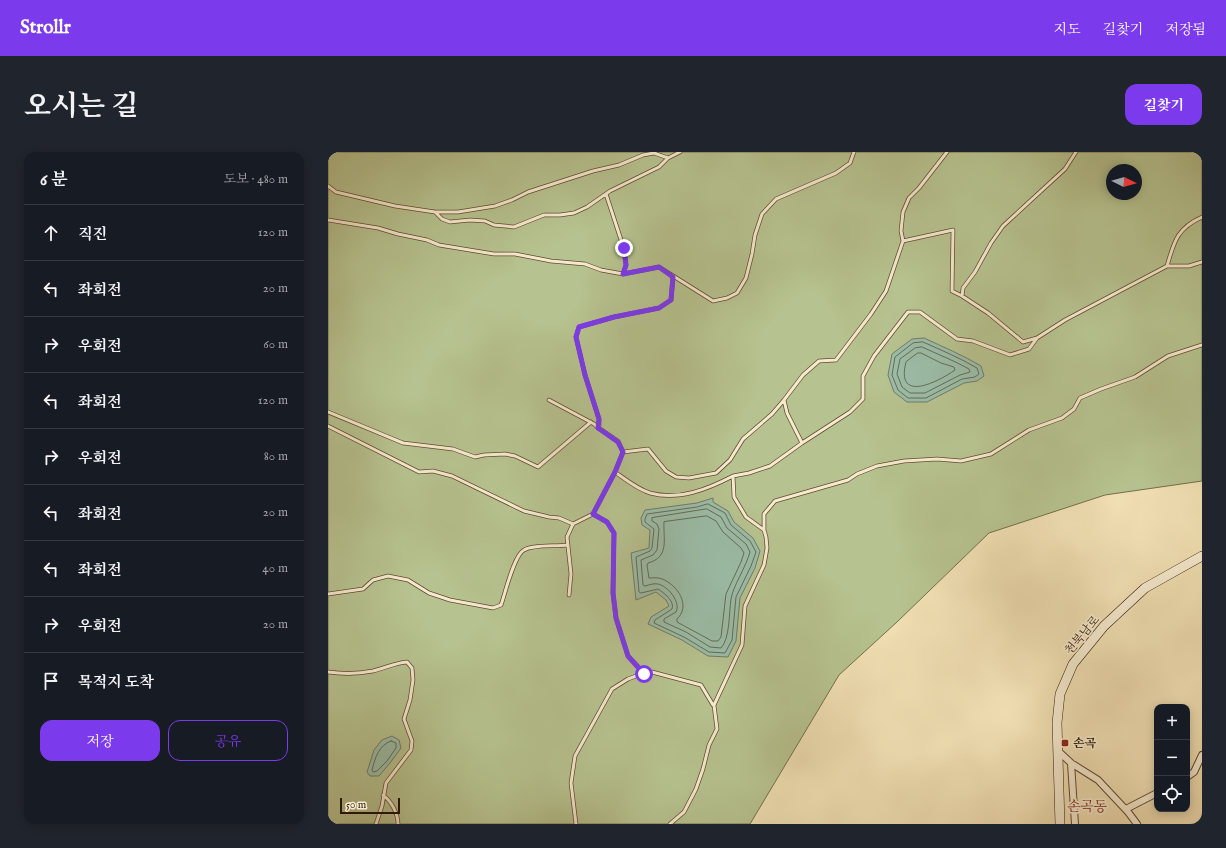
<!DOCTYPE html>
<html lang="ko">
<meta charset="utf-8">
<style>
:root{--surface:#171b24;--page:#20242c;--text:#f1f3f6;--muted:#9ea1a6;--line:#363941;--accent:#7c3aed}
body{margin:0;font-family:"IM FELL English","Noto Serif KR",serif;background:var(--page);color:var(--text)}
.controls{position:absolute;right:12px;bottom:12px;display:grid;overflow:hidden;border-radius:8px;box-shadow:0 2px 10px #0003}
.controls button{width:36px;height:36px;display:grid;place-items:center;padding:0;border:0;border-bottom:1px solid var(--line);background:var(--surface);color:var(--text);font:20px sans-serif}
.compass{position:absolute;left:778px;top:12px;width:36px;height:36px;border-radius:50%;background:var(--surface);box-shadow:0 2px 10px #0003;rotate:95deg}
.scale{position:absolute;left:12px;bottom:10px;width:60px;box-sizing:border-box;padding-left:4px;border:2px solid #321905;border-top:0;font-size:11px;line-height:14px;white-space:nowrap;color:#321905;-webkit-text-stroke:3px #f5eace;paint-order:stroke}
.stop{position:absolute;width:12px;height:12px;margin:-9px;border:3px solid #7c3aed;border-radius:50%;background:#fff}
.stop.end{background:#7c3aed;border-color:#fff;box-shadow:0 1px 4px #0008}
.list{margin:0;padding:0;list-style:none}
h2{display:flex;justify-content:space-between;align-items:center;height:52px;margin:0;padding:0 16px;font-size:17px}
h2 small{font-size:13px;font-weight:400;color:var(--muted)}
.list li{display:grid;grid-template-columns:26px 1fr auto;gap:12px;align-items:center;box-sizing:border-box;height:56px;padding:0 16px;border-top:1px solid var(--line)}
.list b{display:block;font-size:15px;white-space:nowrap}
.list em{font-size:13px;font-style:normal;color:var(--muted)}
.actions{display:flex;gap:8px;padding:12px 16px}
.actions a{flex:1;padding:9px 0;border:1px solid var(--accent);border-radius:12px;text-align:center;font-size:14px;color:var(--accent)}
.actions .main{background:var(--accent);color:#fff}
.icon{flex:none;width:22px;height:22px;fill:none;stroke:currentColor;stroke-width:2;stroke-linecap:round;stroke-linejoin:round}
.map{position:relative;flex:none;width:874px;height:672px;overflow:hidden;border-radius:12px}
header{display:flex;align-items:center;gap:24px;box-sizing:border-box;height:56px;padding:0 20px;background:var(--accent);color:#fff}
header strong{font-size:19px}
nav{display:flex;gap:22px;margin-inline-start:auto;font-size:14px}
.intro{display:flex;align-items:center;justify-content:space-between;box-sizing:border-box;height:96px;padding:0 24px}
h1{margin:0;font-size:28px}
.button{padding:10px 18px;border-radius:12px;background:var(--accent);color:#fff;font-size:14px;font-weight:700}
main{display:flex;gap:24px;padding:0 24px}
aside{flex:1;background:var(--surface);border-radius:12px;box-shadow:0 2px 10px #0003}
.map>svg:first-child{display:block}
.green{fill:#b6c28f;stroke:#746e4a;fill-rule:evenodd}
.water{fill:#9bbda8;stroke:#717b67}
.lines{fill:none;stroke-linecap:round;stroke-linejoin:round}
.shore{stroke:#666b56;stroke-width:1}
.lane-casing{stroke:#624a30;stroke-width:4.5}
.street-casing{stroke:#624a30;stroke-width:8}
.secondary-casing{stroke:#321905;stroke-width:10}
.lane{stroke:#f5eace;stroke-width:3}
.street{stroke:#f5eace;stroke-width:6}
.secondary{stroke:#f5eace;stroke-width:9}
.route{stroke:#7c3aed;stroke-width:5}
.poi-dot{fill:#8f2418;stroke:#f5eace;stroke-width:1.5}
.labels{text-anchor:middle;stroke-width:3.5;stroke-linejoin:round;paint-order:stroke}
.street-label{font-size:12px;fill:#321905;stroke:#f5eace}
.poi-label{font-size:12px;font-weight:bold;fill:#321905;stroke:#f5eace;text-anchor:start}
.quarter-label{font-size:14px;fill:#7a1f14;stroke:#f5eace}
</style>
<header>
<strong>Strollr</strong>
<nav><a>지도</a><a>길찾기</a><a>저장됨</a></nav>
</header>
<div class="intro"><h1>오시는 길</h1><a class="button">길찾기</a></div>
<main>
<aside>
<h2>6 분<small>도보 · 480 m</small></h2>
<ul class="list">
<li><svg class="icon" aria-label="ahead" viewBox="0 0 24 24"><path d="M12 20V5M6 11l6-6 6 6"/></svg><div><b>직진</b></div><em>120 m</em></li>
<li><svg class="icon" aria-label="left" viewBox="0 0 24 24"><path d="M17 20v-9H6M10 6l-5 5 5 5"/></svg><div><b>좌회전</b></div><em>20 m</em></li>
<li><svg class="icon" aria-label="right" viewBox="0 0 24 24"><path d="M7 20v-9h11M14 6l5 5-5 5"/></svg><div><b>우회전</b></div><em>60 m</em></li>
<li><svg class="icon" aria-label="left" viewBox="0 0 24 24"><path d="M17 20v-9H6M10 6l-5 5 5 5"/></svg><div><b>좌회전</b></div><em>120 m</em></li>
<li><svg class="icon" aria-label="right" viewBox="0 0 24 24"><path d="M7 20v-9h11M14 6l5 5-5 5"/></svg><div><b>우회전</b></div><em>80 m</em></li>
<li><svg class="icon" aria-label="left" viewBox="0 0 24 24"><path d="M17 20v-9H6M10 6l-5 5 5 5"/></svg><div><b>좌회전</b></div><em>20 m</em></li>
<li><svg class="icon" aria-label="left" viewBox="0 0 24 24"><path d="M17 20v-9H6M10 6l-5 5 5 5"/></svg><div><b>좌회전</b></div><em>40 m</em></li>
<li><svg class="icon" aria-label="right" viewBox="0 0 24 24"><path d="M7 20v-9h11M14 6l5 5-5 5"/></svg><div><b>우회전</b></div><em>20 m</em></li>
<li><svg class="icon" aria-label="arrive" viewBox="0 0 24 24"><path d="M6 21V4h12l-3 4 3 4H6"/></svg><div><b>목적지 도착</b></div></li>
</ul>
<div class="actions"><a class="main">저장</a><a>공유</a></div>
</aside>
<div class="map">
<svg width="874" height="672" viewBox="0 0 874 672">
<rect width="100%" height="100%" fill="#f0dfb3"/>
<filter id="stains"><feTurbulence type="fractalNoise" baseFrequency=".005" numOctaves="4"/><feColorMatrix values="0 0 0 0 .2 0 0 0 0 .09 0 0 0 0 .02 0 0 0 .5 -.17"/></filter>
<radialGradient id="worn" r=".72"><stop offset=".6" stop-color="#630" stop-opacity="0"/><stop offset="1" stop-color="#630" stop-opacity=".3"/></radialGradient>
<!-- green -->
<path class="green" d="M 0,0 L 874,0 L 874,329 L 777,343 L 661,381 L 569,470 L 511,523 L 422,672 L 0,672 ZM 784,18 L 808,18 L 808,42 L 784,42 Z"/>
<!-- water -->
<path class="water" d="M 596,186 C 615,195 635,203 653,214 L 656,224 L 649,229 L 636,231 L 599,250 L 579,250 L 566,240 L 560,223 L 564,202 L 584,187 Z
M 385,346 L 385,350 L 400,359 L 406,370 L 425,386 L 432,399 L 427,416 L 412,446 L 408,489 L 400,505 L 380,504 L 354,488 L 320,472 L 323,465 L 341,454 L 338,448 L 328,440 L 308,448 L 303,401 L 321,396 L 322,378 L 314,373 L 313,366 L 317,358 L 369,351 Z
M 64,584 L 71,588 L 73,596 L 62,611 L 51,624 L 42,624 L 39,620 L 46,598 L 54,588 Z"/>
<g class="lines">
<!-- shore -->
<path class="shore" d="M 595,190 C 613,198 632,206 649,216 L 651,222 L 647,225 L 634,227 L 598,246 L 580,246 L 570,238 L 564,223 L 567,205 L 585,191 Z
M 594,195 C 609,202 627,209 641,217 L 642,220 L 632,223 L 597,241 L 582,241 L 574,235 L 569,222 L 572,207 L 587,196 Z
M 590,201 L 593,201 L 613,211 L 626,215 L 627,218 C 610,230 567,252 578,210 Z
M 380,352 L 397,361 L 403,373 L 422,389 L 428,400 L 423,414 L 408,445 L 404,488 L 397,501 L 381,500 L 356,485 L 326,471 L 327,468 L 344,457 C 347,449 336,441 330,437 L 313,441 L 311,440 L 308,405 L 322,399 L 324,396 L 326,377 L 317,370 L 317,367 L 319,362 L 369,355 Z
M 379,357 L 393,365 L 399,376 L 418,392 L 422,400 C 418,415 405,434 403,447 C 401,460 402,487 393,496 L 382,495 L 358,480 L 336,470 L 336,467 L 348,460 C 353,450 340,434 330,432 C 326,431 321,433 317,434 L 315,433 L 313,408 L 325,403 L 329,398 L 331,377 L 329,372 L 324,369 L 324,366 Z
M 379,364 L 388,369 L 395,380 L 413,396 L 416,401 L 413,410 L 398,442 L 393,485 L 390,489 L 384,489 L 349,470 L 349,467 C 363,454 350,433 334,427 C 330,425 325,426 321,426 L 319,413 L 320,411 C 342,405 335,387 336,370 Z
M 63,589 L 68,591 L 68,596 L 59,609 L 49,619 L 45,620 L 44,618 C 47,606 51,593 63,589 Z"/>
<!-- lane casing -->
<g class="lane-casing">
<path id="lane" d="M 619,0 L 591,36 L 581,46 L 575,60 L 573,79 L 575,89 L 625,78 L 624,139 L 634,144
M 748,0 L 737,17 L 675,74 L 663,91 L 647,120 L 635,136 L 634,144 L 660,161 L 695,190 L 709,186 L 737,168 L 839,114 L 861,114 L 874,110
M 0,34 L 8,40 L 67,54 L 107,60 L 130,60 L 167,54 L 184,48 L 200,40 L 265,19 L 291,13 L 315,3 L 326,1 L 340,6 L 352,0
M 107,60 L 114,67 L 122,70 L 142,68 L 157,69 L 166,73 L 186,75 L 216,63 L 232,63 L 246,61 L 259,55 L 282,39 L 331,15 L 340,6
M 0,68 L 50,76 L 70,82 L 99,88 L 111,93 L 166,102 L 187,102 L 223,109 L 257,112 L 273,118 L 295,122 L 298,113 L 296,97 L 278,42
M 839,114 C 846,90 849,76 874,65
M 295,122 L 331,115 L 385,149 L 399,146 L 409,141 L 418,126 L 424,102 L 427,83 L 434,62 L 448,47 L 508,21 L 522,11 L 526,0
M 221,248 L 266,272 L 270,276
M 0,260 L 75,291 L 125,297 L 147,305 L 156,303 L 177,302 L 187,304 L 210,315 L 263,270
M 0,274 L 91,320 L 105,319 L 124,324 L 196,359 L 221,365 L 231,366 L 245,372 L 265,362 L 287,320
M 474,291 L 459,261 L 456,248 L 475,223 L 491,209 L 508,208 L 543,162 L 558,139 L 575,89
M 295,300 L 290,289 L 271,276 L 271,267 L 257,223 L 248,185 L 251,175 L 286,165 L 331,156 L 343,148 L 345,125
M 405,324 C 380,337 351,349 322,341 C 309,337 297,327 287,320 L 295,300 L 320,297 L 338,319 L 348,325 L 361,326 L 388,321 L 402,308 L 415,287 L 444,262 L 456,248
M 265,362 L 279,370 L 286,381 L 285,441 L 288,466 L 300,504 L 316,521 L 324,520 L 373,533 L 385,553
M 436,378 L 418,365 L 406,345 L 405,324 L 421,321 L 442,314 L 474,291 L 522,260 L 535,247 L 535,224 L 546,204 L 580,160 L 592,160 L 629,187 L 645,189 L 682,203 L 701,197 L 709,186
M 0,442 L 35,437 L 45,428 L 60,424 L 80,428 L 101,441 L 122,448 L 165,456 L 173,453 C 177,442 186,403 196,398 C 207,392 227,395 240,393
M 241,443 L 243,422 L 239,385 L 245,372
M 0,520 C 15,522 30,522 45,519 C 57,516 67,511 79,510 L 84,516 L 85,528 L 82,548 L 76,567 L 84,589 L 83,598 L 58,631 L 54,654 L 48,672
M 55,643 C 63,649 70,661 70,672
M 248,672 L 243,631 L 247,604 L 284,537 L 300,527 L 316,521
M 342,672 L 356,660 L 368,637 L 375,617 L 381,593 L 389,577 L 386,553 L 414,493 L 417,454 L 436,413 L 439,396 L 438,385 L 436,378 L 436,362 L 447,349 L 520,328 L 529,322 L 549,314 L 576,309 L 609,307 L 633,309 L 663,302 L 701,278 L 734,266 L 746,257 L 752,246 L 773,237 L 807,225 L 840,204 L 874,193"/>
</g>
<!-- street casing -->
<g class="street-casing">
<path id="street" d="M 729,598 L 743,611 L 770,628 L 800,660 L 809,672
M 743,611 L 747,672
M 859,625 L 866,620 L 874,603
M 798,657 L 829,641"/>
</g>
<!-- secondary casing -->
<g class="secondary-casing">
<path id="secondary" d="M 732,672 L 729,571 L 732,542 L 745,512 L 776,474 L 817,436 L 874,404"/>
</g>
<!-- lane -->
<use href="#lane" class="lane"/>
<!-- street -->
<use href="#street" class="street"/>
<!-- secondary -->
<use href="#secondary" class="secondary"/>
</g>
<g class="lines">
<!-- route -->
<path class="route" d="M 296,96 L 298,113 L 295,122 L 331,115 L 345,125 L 343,148 L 331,156 L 286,165 L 251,175 L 248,185 L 257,223 L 271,267 L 270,276 L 290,290 L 295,300 L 287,320 L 265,362 L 279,370 L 286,381 L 285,441 L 288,466 L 300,504 L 316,522"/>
</g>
<!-- markers -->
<rect class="poi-dot" x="733" y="587" width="8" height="8" rx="2"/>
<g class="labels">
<!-- street labels -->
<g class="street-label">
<text transform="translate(754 483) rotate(-50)" y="4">천북남로</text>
</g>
<!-- poi labels -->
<g class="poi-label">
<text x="745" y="595">손곡</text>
</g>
<!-- quarter labels -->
<g class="quarter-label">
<text x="759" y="659">손곡동</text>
</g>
</g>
<rect width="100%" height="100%" filter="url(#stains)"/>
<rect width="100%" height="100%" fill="url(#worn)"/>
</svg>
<div class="controls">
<button>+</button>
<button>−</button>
<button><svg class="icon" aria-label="locate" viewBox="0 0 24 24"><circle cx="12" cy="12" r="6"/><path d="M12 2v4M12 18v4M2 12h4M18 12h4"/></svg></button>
</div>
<svg class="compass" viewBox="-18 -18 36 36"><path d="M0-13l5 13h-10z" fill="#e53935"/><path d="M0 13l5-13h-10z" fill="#9ea1a6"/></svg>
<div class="scale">50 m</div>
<div class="stop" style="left:316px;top:522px"></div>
<div class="stop end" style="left:296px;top:96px"></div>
</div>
</main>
